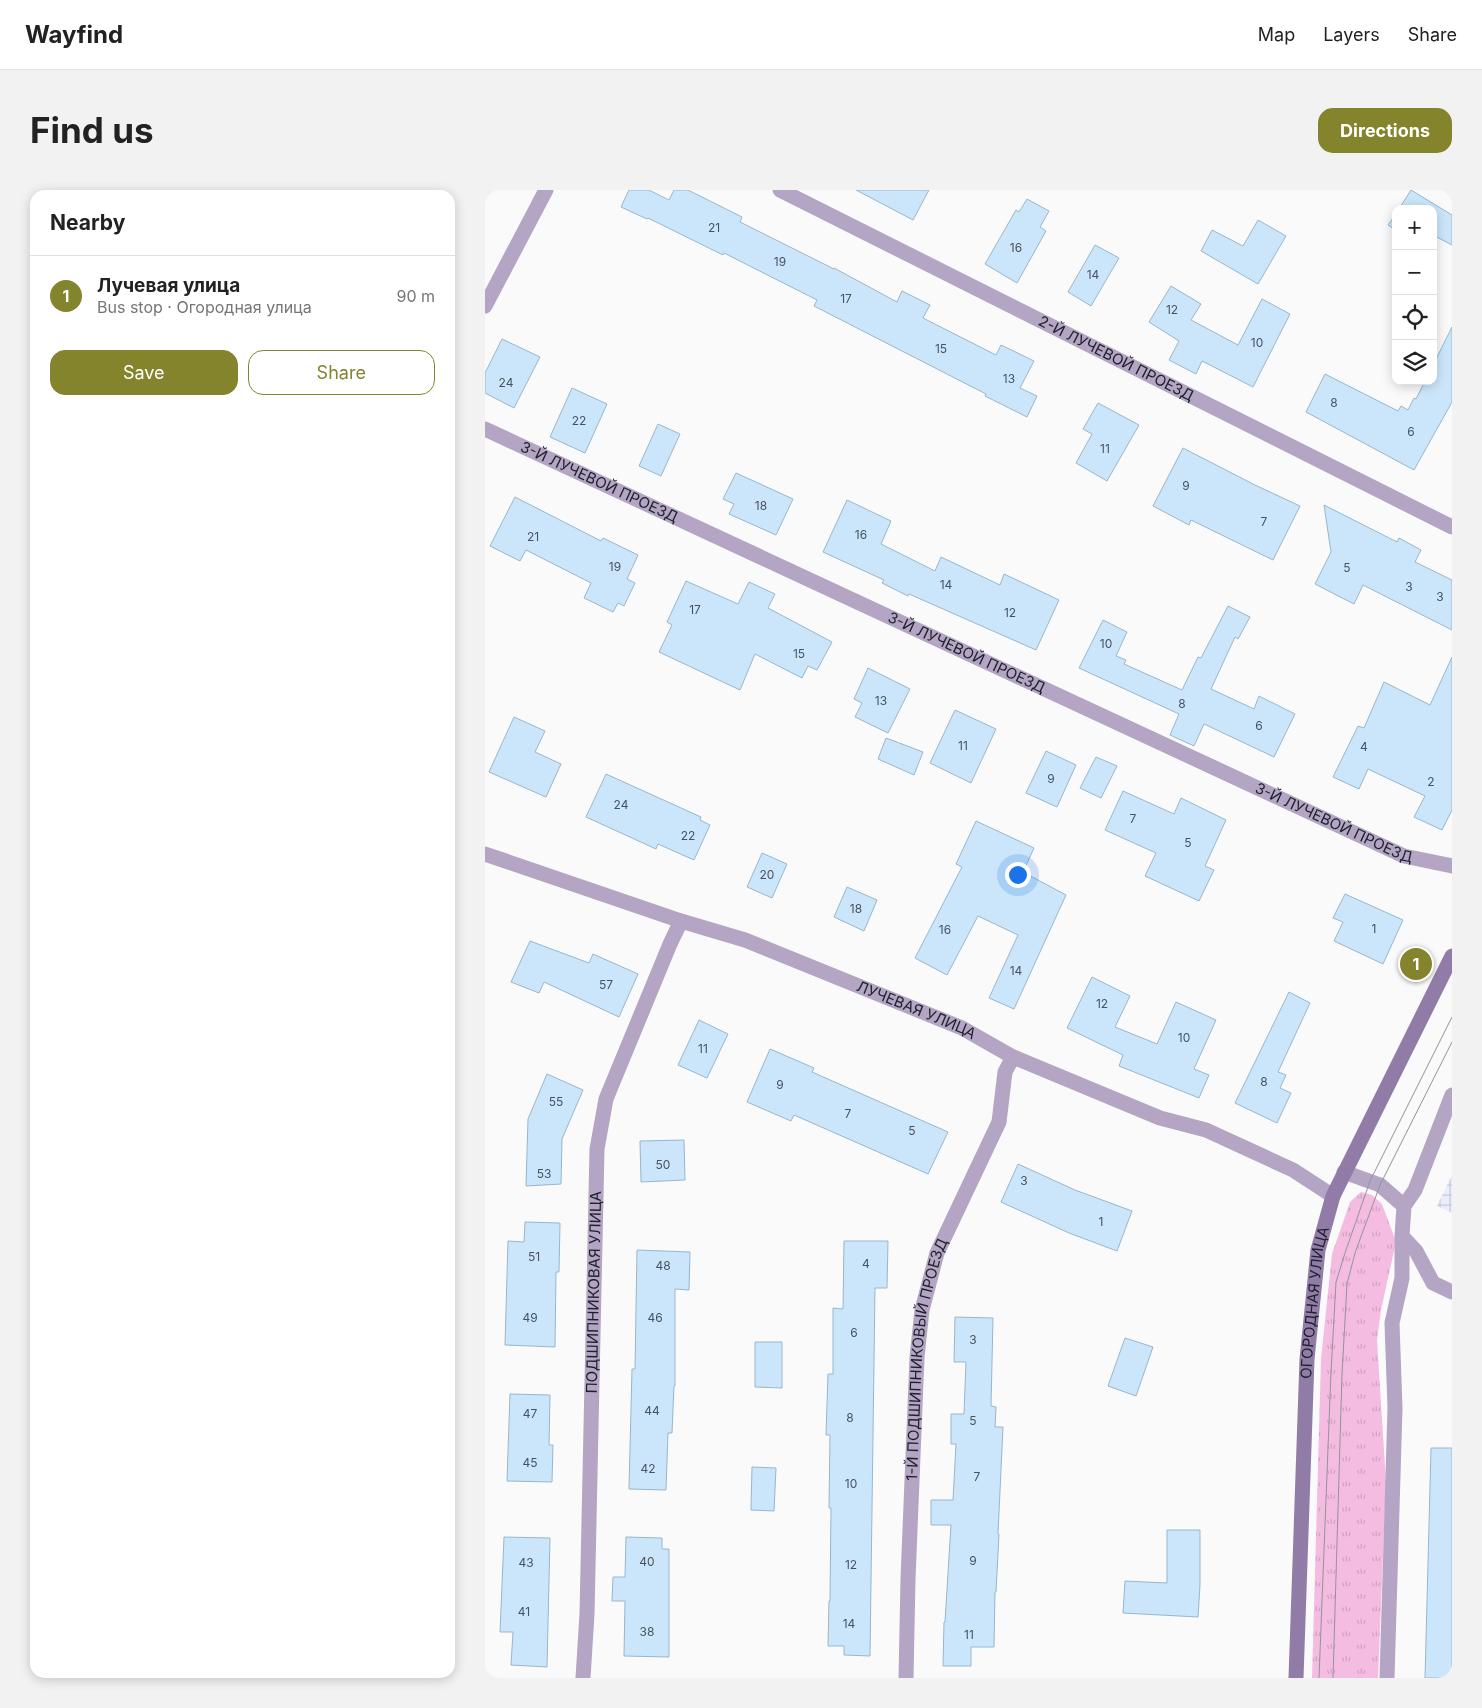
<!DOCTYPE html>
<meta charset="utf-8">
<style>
:root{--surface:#fff;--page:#f2f2f2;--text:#222;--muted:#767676;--line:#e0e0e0;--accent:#84842d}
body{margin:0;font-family:Inter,sans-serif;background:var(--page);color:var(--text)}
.controls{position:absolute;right:15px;top:15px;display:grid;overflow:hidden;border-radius:10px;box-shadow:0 2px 12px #0003}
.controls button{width:45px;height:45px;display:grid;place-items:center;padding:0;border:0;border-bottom:1px solid var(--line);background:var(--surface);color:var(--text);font:25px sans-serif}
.you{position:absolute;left:532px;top:684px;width:18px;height:18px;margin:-12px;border:4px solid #fff;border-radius:50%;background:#1a73e8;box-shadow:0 0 0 8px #1a73e833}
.badge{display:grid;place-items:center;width:32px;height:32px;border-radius:50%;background:var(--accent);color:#fff;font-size:16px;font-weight:700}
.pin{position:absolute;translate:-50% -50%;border:2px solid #fff;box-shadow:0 1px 5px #0006}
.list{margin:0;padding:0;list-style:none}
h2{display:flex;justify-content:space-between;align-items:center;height:65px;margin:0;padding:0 20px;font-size:21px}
h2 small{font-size:16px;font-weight:400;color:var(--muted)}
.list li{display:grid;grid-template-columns:32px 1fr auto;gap:15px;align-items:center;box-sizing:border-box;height:80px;padding:0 20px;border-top:1px solid var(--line)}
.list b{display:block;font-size:19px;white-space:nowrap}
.list p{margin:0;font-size:16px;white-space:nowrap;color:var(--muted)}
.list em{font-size:16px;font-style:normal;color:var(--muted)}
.actions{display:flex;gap:10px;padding:15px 20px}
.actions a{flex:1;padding:11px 0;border:1px solid var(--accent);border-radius:15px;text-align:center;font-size:18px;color:var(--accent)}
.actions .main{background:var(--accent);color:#fff}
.icon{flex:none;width:28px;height:28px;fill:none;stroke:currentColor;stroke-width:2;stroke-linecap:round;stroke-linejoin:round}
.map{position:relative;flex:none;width:967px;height:1488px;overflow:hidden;border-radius:15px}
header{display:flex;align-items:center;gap:30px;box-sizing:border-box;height:70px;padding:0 25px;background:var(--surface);border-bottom:1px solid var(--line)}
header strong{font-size:24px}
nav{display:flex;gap:28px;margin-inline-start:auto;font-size:18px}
.intro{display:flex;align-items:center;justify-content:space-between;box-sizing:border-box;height:120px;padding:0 30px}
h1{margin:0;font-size:35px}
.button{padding:12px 22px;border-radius:15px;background:var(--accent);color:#fff;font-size:18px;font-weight:700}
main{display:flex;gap:30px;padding:0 30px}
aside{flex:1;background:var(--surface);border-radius:15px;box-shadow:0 2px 12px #0003}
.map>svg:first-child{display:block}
.industrial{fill:url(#industrial-grid)}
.grass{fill:url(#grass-tufts)}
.building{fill:#cbe6fb;stroke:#98b6cc}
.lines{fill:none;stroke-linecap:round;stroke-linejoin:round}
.lane{stroke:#b3a5c3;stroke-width:15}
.street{stroke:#b3a5c3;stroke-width:15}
.secondary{stroke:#917ca8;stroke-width:15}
.tram{stroke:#93949a;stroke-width:1}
.labels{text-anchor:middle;stroke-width:4;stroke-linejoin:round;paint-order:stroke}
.number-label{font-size:12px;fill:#48525f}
.street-label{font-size:15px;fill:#1d202b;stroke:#fff}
</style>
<header>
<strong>Wayfind</strong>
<nav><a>Map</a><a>Layers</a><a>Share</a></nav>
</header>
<div class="intro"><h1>Find us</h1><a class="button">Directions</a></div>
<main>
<aside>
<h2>Nearby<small></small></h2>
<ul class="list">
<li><span class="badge">1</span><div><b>Лучевая улица</b><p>Bus stop · Огородная улица</p></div><em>90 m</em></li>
</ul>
<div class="actions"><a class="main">Save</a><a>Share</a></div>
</aside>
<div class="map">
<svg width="967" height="1488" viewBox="0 0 967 1488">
<defs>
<pattern id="industrial-grid" width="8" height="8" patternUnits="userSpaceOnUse" patternTransform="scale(1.25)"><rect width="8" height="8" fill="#e9edfd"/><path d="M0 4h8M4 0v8" fill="none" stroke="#c7cbd9"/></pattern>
<pattern id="grass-tufts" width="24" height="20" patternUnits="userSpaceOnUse" patternTransform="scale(1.25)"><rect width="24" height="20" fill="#f5bce1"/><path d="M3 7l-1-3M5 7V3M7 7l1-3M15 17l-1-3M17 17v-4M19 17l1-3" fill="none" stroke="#d2a1c1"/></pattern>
</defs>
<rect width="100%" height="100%" fill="#fafafa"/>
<!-- industrial -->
<path class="industrial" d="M 967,985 L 967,1023 L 952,1016 Z"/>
<!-- grass -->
<path class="grass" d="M 876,1002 L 887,1005 L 897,1014 L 910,1049 L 909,1061 L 896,1120 L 892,1150 L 901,1292 L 893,1488 L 827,1488 L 836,1169 L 847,1064 L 865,1012 Z"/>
<!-- building -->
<path class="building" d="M 144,0 L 164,0 L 184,10 L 189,0 L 203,0 L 257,27 L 255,32 L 349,79 L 349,78 L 412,112 L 417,101 L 445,115 L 438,128 L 511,165 L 516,155 L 549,171 L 535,198 L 552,206 L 542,227 L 500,206 L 501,204 L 329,116 L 332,110 L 239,63 L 238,65 L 163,28 L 162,29 L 136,17 Z
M 371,0 L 444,0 L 428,30 Z
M 926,0 L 967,25 L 967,55 L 948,45 L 948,19 L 914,19 Z
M 542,9 L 564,21 L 555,37 L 561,41 L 532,93 L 500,74 L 531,20 L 534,22 Z
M 911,24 L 911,40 L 903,35 Z
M 773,30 L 801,46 L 773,94 L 716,61 L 727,40 L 758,56 Z
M 610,55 L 634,68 L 606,116 L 583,102 Z
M 686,96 L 716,114 L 706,130 L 753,155 L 777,109 L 805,124 L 768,197 L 717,171 L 711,184 L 684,170 L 694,151 L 664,132 Z
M 967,137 L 967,212 L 929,280 L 821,222 L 840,184 L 913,221 L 916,216 L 923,220 L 929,208 L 931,209 L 940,191 L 948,191 L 948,175 Z
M 17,149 L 55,167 L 29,218 L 0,203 L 0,183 Z
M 87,198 L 122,214 L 100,263 L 65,247 Z
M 613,213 L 654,235 L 622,291 L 591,273 L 607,244 L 598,239 Z
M 173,234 L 195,244 L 176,286 L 154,276 Z
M 698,258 L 770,295 L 815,316 L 788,370 L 706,330 L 704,335 L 668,316 Z
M 251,283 L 308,309 L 291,345 L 244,324 L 249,314 L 238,309 Z
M 30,307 L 116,351 L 118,348 L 153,365 L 142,389 L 150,393 L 139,416 L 133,413 L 128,422 L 99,408 L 106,393 L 41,360 L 35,371 L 5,356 Z
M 362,310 L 406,331 L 396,354 L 450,381 L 456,367 L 515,395 L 519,384 L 574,410 L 551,460 L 424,404 L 423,406 L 397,393 L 399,390 L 338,362 Z
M 839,315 L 912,352 L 914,348 L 936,360 L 930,372 L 967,390 L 967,440 L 878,395 L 869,414 L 830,394 L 846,362 Z
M 201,391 L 253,414 L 264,392 L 290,404 L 283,418 L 347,452 L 332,480 L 323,476 L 317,488 L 270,464 L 255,500 L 174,462 L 187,435 L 182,432 Z
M 743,416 L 765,427 L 753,449 L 750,447 L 726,499 L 769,519 L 774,506 L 810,524 L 789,567 L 719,534 L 709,556 L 685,545 L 694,524 L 594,478 L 618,430 L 642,442 L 631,466 L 641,470 L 639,474 L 697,500 L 713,467 L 716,468 Z
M 967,467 L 967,620 L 957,640 L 929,627 L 940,606 L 883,579 L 874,599 L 848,587 L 873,536 L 879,538 L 899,492 L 945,515 Z
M 383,478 L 425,499 L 403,543 L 370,527 L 377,513 L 369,509 Z
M 470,520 L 511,539 L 486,593 L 445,573 Z
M 29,527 L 60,541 L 50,562 L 76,574 L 61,607 L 4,582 Z
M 401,548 L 438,562 L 429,585 L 393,569 Z
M 561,561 L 591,575 L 572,617 L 541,603 Z
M 611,567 L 632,576 L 616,608 L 595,598 Z
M 121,584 L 216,627 L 215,630 L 225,635 L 209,670 L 173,654 L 171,659 L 101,627 Z
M 638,601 L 689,624 L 696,608 L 741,630 L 720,676 L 729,680 L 714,711 L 660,686 L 671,663 L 620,640 Z
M 491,631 L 549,658 L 538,682 L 581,705 L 529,819 L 504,808 L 533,745 L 493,726 L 462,785 L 430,768 L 477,677 L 471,674 Z
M 277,663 L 302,674 L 287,708 L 262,697 Z
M 362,697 L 392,710 L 379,741 L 349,727 Z
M 860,704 L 918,730 L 898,774 L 849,751 L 858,732 L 848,728 Z
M 45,751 L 104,773 L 108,764 L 153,784 L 134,827 L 59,792 L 54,803 L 26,792 Z
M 607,787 L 645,806 L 630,837 L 672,854 L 691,812 L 731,830 L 709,879 L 724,885 L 714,908 L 634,876 L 638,865 L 582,838 Z
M 804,802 L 825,813 L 793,882 L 801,885 L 795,898 L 806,903 L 792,933 L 750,913 Z
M 214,830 L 243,844 L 222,888 L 193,875 Z
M 285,859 L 329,878 L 327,882 L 463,942 L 443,984 L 309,925 L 306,931 L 262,912 Z
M 62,884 L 98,900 L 77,949 L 76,994 L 41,996 L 43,929 Z
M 199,950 L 200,990 L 156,992 L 155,951 Z
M 533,974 L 590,1000 L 647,1021 L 632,1061 L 584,1043 L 516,1012 Z
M 40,1032 L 75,1033 L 74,1082 L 71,1082 L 70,1157 L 20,1155 L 23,1051 L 39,1052 Z
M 359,1051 L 403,1051 L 402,1098 L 390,1098 L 385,1466 L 359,1465 L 359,1456 L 343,1456 L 344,1411 L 345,1411 L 346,1318 L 344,1318 L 345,1245 L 341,1245 L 343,1184 L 348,1184 L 348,1118 L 358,1119 Z
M 152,1060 L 205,1062 L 204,1100 L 190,1099 L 190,1196 L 189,1196 L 187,1243 L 183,1243 L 181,1300 L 144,1299 L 147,1179 L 150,1179 Z
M 470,1127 L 508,1128 L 506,1216 L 511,1217 L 510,1237 L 518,1237 L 513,1344 L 514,1344 L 511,1402 L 510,1402 L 509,1457 L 486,1457 L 486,1476 L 458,1476 L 459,1432 L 460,1432 L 466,1335 L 446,1335 L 446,1310 L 468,1310 L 471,1254 L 466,1254 L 466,1224 L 479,1224 L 481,1172 L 469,1172 Z
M 640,1148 L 668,1157 L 651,1206 L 623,1196 Z
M 270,1152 L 297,1152 L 297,1198 L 270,1197 Z
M 25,1204 L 65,1205 L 64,1255 L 68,1255 L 67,1292 L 22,1291 Z
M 946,1258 L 967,1258 L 967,1488 L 940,1488 Z
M 267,1277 L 291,1278 L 289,1321 L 266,1320 Z
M 682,1340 L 715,1340 L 715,1395 L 713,1427 L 638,1423 L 640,1391 L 682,1393 Z
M 19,1347 L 65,1348 L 62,1477 L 26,1475 L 28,1442 L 15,1442 Z
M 141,1347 L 177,1348 L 177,1359 L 184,1359 L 184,1467 L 139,1466 L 140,1411 L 127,1411 L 128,1387 L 140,1387 Z"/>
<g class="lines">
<!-- lane -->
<path class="lane" d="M 859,982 L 895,995 L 919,1016
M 917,1046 L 931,1061 L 948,1093 L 967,1102
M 902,1488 L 910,1218 L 907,1133 L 917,1088 L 917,1046 L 919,1016 L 930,1000 L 967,905"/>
<!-- street -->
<g class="street">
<path id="s1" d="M 295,0 L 967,337"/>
<path d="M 0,116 L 61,0"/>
<path id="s2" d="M 0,239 L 919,666 L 967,676"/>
<path id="s3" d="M 0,664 L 196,731 L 260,750 L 477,838 L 528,867 L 675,928 L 721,940 L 808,980 L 848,1006"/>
<path id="s4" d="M 98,1488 L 102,1424 L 112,959 L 121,909 L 185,754 L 196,731"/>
<path id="s5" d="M 421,1488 L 423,1389 L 432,1167 L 437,1120 L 452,1063 L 514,932 L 520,882 L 528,867"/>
</g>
<!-- secondary -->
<path class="secondary" id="s6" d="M 811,1488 L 822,1169 L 833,1060 L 848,1006 L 967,766"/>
<!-- tram -->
<path class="tram" d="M 834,1488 L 846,1182 L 851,1092 L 860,1063 L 885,991 L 967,827
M 848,1488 L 857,1184 L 862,1094 L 870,1063 L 895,995 L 967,852"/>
</g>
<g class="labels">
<!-- number labels -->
<g class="number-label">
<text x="229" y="42">21</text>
<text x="531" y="62">16</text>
<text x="295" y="76">19</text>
<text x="608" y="89">14</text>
<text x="361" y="113">17</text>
<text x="687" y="124">12</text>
<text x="772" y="157">10</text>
<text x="456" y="163">15</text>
<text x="524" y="193">13</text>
<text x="21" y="197">24</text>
<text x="849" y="217">8</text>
<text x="94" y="235">22</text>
<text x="926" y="246">6</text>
<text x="620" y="263">11</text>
<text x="701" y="300">9</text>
<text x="276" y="320">18</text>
<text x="779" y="336">7</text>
<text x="376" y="349">16</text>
<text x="48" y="351">21</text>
<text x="130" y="381">19</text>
<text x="862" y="382">5</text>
<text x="461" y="399">14</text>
<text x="924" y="401">3</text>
<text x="955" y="411">3</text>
<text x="210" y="424">17</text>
<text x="525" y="427">12</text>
<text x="621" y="458">10</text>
<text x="314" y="468">15</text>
<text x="396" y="515">13</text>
<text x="697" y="518">8</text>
<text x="774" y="540">6</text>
<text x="478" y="560">11</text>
<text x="879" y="561">4</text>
<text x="566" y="593">9</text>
<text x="946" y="596">2</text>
<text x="136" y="619">24</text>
<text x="648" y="633">7</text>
<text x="203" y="650">22</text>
<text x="703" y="657">5</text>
<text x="282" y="689">20</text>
<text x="371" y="723">18</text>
<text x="889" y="743">1</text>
<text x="460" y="744">16</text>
<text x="531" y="785">14</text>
<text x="121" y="799">57</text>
<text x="617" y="818">12</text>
<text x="699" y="852">10</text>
<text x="218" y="863">11</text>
<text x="779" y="896">8</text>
<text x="295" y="899">9</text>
<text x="71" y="916">55</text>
<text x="363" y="928">7</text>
<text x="427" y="945">5</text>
<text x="178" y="979">50</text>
<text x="59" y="988">53</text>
<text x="539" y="995">3</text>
<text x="616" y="1036">1</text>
<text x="49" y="1071">51</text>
<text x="381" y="1078">4</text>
<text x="178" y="1080">48</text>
<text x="45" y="1132">49</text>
<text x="170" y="1132">46</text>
<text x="369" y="1147">6</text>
<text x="488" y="1154">3</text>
<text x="167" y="1225">44</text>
<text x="45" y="1228">47</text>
<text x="365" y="1232">8</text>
<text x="488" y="1235">5</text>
<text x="45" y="1277">45</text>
<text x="163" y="1283">42</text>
<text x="492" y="1291">7</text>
<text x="366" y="1298">10</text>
<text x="488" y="1375">9</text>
<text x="162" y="1376">40</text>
<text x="41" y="1377">43</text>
<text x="366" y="1379">12</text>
<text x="39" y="1426">41</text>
<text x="364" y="1438">14</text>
<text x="162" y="1446">38</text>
<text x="484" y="1449">11</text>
</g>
<!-- street labels -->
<g class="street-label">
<text dy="5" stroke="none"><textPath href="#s1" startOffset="376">2-Й ЛУЧЕВОЙ ПРОЕЗД</textPath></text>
<text dy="5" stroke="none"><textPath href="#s2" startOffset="126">3-Й ЛУЧЕВОЙ ПРОЕЗД</textPath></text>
<text dy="5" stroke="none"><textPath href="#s2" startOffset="531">3-Й ЛУЧЕВОЙ ПРОЕЗД</textPath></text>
<text dy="5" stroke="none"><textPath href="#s2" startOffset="936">3-Й ЛУЧЕВОЙ ПРОЕЗД</textPath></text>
<text dy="5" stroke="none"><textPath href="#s3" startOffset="459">ЛУЧЕВАЯ УЛИЦА</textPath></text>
<text dy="5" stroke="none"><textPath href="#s4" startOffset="386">ПОДШИПНИКОВАЯ УЛИЦА</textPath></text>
<text dy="5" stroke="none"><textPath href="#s6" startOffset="376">ОГОРОДНАЯ УЛИЦА</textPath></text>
<text dy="5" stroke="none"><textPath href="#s5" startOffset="320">1-Й ПОДШИПНИКОВЫЙ ПРОЕЗД</textPath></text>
</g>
</g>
</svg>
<div class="controls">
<button>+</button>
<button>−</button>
<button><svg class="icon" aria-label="locate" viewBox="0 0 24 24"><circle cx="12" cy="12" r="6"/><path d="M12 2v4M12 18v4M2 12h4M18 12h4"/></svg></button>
<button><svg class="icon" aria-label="layers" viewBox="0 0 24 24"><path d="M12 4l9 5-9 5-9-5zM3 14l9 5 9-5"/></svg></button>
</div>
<div class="you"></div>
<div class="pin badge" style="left:931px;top:774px">1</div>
</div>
</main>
